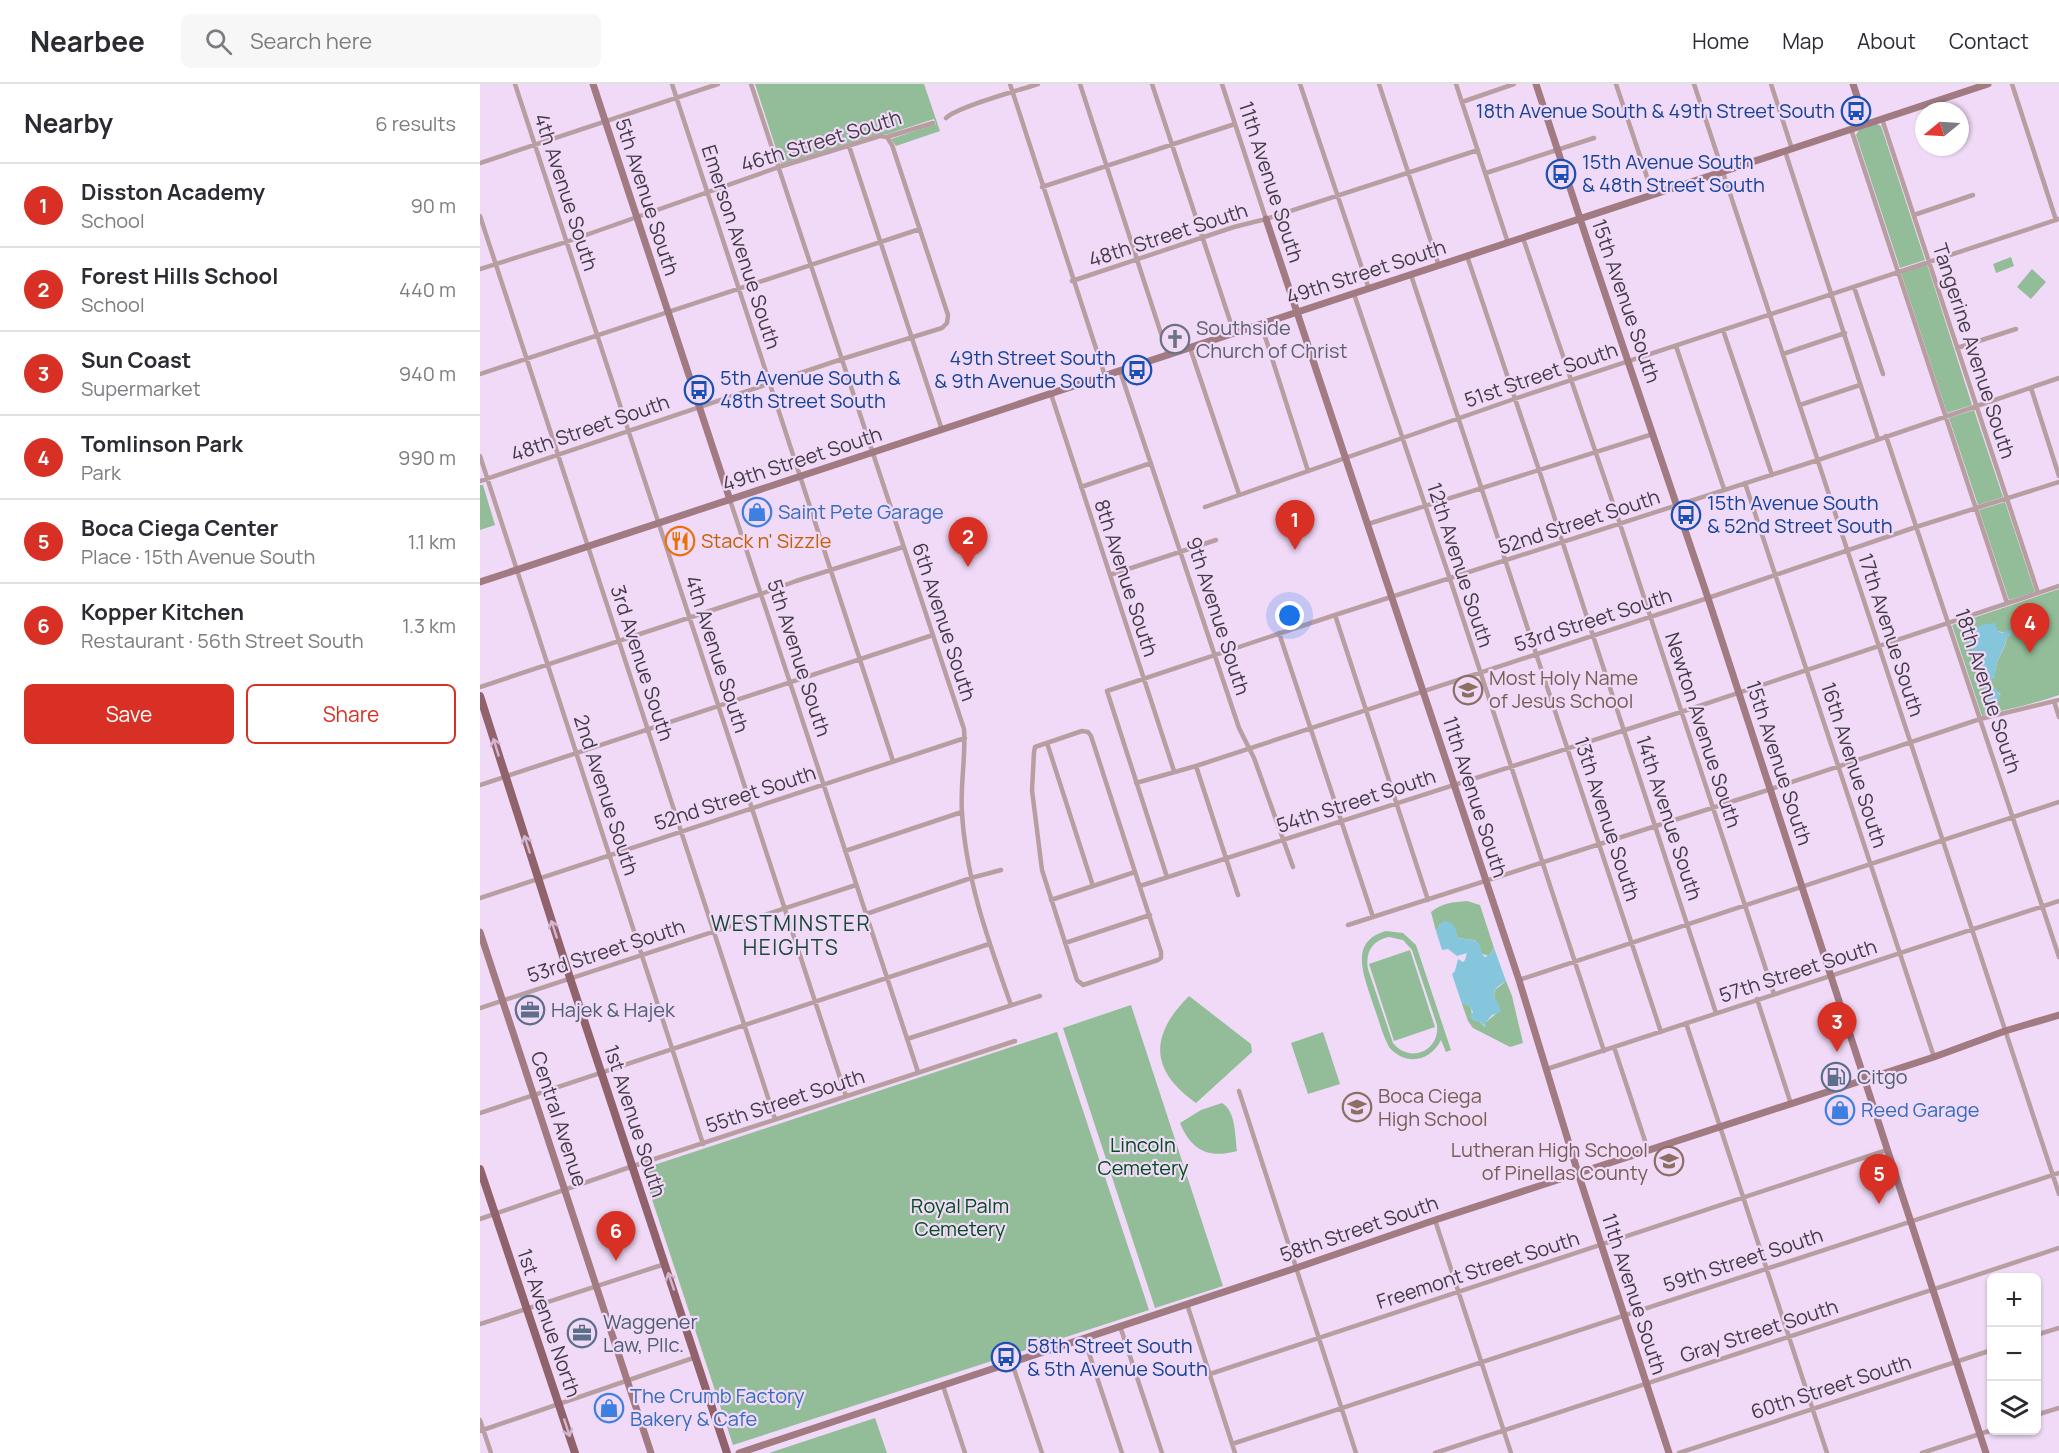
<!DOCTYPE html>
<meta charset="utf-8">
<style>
:root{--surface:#fff;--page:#f7f7f7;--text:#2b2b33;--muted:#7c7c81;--line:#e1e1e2;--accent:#d93025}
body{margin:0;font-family:Manrope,sans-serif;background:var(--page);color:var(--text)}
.controls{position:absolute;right:18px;bottom:18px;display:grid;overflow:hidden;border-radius:9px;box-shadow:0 2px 4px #0004}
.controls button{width:54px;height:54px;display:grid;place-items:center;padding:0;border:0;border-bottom:2px solid var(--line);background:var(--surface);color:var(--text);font:30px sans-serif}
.compass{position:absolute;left:1435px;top:18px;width:54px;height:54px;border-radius:50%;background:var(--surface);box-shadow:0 2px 4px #0004;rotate:252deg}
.you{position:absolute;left:810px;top:532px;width:21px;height:21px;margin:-15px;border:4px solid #fff;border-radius:50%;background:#1a73e8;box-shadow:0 0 0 9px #1a73e833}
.badge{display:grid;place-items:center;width:39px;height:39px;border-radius:50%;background:var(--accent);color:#fff;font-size:20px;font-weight:700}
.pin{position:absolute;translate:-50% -50px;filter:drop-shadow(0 2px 3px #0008)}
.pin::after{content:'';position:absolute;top:32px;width:21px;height:18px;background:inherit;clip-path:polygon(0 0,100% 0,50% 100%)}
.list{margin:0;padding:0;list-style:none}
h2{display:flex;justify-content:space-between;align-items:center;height:78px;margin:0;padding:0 24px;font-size:26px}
h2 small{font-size:20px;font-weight:400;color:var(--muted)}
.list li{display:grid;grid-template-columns:39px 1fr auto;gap:18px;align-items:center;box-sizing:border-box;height:84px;padding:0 24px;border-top:2px solid var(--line)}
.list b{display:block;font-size:22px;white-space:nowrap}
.list p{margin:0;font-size:20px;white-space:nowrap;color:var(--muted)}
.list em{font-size:20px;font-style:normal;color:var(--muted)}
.actions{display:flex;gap:12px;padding:18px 24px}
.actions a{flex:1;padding:14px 0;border:2px solid var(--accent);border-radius:9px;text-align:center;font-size:21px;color:var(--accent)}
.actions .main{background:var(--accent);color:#fff}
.icon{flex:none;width:33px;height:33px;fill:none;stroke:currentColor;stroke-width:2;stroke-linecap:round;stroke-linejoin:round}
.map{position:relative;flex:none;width:1579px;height:1369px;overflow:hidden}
header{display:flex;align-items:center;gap:36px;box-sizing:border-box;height:84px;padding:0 30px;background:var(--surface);border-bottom:2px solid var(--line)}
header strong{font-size:28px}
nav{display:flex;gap:33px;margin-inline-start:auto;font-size:21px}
.search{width:420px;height:54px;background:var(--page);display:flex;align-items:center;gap:15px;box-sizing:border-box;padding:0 21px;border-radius:9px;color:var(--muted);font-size:22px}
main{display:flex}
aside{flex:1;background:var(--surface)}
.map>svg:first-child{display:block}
.green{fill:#92bd98;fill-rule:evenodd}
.water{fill:#85c6dc}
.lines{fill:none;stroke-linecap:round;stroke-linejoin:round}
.street{stroke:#b89da1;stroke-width:4.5}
.secondary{stroke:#a17a82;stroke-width:7}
.primary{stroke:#90626b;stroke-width:8}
.oneway{stroke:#d3b6cd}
.labels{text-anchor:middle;stroke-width:4.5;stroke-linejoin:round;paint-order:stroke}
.transit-label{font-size:20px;fill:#164399;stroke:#f0daf7;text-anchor:start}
.street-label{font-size:20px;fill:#423a45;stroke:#f0daf7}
.worship-label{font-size:20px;fill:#5b616d;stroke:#f0daf7;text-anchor:start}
.shop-label{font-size:20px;fill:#366cbe;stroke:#f0daf7;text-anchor:start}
.food-label{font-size:20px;fill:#c56008;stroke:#f0daf7;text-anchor:start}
.education-label{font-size:20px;fill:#785e54;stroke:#f0daf7;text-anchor:start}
.service-label{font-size:20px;fill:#4e5e75;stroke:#f0daf7;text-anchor:start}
.park-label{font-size:20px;fill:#014d1d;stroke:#f0daf7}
.neighbourhood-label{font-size:21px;letter-spacing:1.5px;fill:#184837;stroke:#f0daf7}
</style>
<header>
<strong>Nearbee</strong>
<div class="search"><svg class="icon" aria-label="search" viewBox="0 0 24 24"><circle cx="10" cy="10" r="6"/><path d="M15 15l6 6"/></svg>Search here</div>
<nav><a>Home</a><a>Map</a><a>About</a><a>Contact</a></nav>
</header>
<main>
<aside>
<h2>Nearby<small>6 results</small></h2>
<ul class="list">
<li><span class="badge">1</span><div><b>Disston Academy</b><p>School</p></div><em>90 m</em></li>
<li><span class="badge">2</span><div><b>Forest Hills School</b><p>School</p></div><em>440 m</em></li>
<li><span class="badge">3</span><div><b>Sun Coast</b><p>Supermarket</p></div><em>940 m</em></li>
<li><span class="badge">4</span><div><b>Tomlinson Park</b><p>Park</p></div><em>990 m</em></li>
<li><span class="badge">5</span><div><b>Boca Ciega Center</b><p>Place · 15th Avenue South</p></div><em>1.1 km</em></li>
<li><span class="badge">6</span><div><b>Kopper Kitchen</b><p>Restaurant · 56th Street South</p></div><em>1.3 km</em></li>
</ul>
<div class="actions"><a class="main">Save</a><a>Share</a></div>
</aside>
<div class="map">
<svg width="1579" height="1369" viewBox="0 0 1579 1369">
<rect width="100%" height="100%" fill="#f0daf7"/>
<!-- green -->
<path class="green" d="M 275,0 L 444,0 L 460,47 L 416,62 L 411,55 L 456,40 L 454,35 L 408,50 L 399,50 L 301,80 Z
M 1397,40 L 1401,42 L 1445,176 L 1420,184 L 1376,51 L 1379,46 Z
M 1531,173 L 1534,182 L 1516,189 L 1513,180 Z
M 1447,180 L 1492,321 L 1467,329 L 1421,189 Z
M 1552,185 L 1566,198 L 1551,215 L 1537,203 Z
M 1494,326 L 1523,413 L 1498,421 L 1469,334 Z
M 0,401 L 3,401 L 15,441 L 0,446 Z
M 1525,418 L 1555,508 L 1529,516 L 1499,426 Z
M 1579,505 L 1579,611 C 1554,620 1528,625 1502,632 L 1472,541 ZM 1518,547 L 1531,551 L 1527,552 C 1525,569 1515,573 1515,593 L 1512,594 L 1512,602 L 1521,611 L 1505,606 L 1504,599 L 1498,586 L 1487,549 Z
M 987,817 L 1000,821 L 1014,864 L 1009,872 L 1002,870 L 996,857 C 989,854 983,856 977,853 L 976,849 L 960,840 L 956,847 L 951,828 C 962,819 973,818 987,817 Z
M 906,847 L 923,849 L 936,861 L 971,966 L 966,968 L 961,956 C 950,978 925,982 909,963 C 902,950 899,936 894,923 C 886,896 866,858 906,847 ZM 909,853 L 923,856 L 932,866 L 957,941 C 960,967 930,980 913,959 L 888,885 C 885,869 892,856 909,853 Z
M 930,866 L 955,943 L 914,957 L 889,880 Z
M 1026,897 L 1032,912 L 1043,959 L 1030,963 L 993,944 L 988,937 L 982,920 C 995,920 990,929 993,936 L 999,937 L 1005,943 L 1006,938 L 1018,928 L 1014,910 L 1015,906 Z
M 709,912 L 771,960 L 772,968 L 716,1019 C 670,986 669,952 709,912 Z
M 651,921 L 743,1202 L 675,1224 L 583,944 Z
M 577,948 L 669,1226 L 253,1361 L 162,1085 Z
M 843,948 L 860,1000 L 828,1010 L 811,959 Z
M 742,1019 C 756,1027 755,1052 757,1067 C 728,1075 711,1066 700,1039 L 721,1026 Z
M 395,1334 L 407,1369 L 289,1369 Z"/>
<!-- water -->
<path class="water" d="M 1515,539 L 1518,547 L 1522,549 L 1531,546 L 1532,550 L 1527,552 C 1524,569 1515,574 1515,593 L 1512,594 L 1512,602 L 1518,607 L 1520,615 L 1510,619 L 1507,616 L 1504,599 L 1498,586 L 1487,549 L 1501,541 Z
M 964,837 C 976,840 975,842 977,853 C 985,857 990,853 999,859 L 1002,870 L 1005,873 L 1010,871 L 1014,864 L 1026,897 C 1004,910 1018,912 1021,928 L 1012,931 L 1006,938 L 1006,943 L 999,937 L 992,936 L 990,932 L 993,928 C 991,923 988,920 982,920 L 972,890 L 975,887 L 978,875 L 983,878 L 985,876 L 987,869 L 977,872 L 968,865 L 962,866 L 956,847 L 960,840 Z"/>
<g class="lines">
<!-- street -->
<path class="street" d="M 35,0 L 366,1012
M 192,0 L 413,677
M 271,0 L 484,645 C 486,673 480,701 482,729 C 486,796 509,859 531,921
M 530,0 L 625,292
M 600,0 L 688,271
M 672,0 L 754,249
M 742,0 L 786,135
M 820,0 L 889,205
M 899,0 L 959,182
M 976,0 L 1028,159
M 1136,0 L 1173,111
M 1214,0 L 1579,1110
M 1291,0 L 1312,65
M 1532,0 L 1576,136
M 982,18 L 1034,0
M 466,34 C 476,23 540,6 558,0
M 1402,35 L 1558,509
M 1371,45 L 1527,519
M 369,62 L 462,346
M 1305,67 L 1398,355
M 0,79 L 238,0
M 1006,89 L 1114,54
M 562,103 L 755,40
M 1434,131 L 1493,111
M 0,132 L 295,1035
M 1043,154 L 1140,440 L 1294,910
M 987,172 L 1059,386 L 1236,929
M 0,185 L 86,158 L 299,83 L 400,52 L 407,53 L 453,39
M 931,191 L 1181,948
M 592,197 L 754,143 L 786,135 L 998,66
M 1374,203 L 1403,290
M 874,210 L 970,495 L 1124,967
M 781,240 L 828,387
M 1243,246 L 1292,391
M 1196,262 L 1244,405
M 710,264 L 759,410
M 1477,264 L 1536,245
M 1303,270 L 1365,249
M 640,287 L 759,644 L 774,674 L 813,783
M 0,290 L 440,145
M 1551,304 L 1579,392
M 571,310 L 694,687
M 1320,321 L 1380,301
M 1406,352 L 1579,873
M 0,372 L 223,1060
M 0,397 L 362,275 L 462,244 L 467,239 L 468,231 L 412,61 L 407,53
M 1265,399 L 1454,973
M 601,403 L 671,379
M 250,416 L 438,988
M 725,423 L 1034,315 L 1579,135
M 888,440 L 1173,350
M 630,491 L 736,456
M 855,531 L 948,816
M 799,549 L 893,833
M 0,603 L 281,510 L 316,497 L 423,463
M 1574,617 L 1579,633
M 602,647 L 608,648 L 611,652 L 681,868 L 681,874 L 678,876 L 603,901 L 597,896 L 562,786 L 552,706 L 554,668 L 555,663 Z
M 567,659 L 613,802
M 716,682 L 758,811
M 656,699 L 716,682 L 1228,514 L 1436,443 L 1579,398
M 0,701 L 453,551
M 365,767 L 482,728
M 687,793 L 627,607 L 855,531 L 1338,376 L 1579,294
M 660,802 L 1201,628 L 1579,502
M 0,814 L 485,654
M 571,816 L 655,788
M 386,830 L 491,794 L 521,786
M 868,841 L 1291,705 L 1500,635 L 1579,616
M 585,859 L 670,831
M 1039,896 L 1579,718
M 1277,915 L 1311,1020
M 0,924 L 376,801
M 1206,939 L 1347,1369
M 427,955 L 560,912
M 1134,963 L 1168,1066
M 1067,985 L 1579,817
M 759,1007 L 876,1369
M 0,1029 L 509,860
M 0,1135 L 153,1082 L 535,957
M 955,1136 L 1031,1369
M 707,1220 L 755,1369
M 0,1240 L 185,1180
M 640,1242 L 682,1369
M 1556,1251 L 1579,1244
M 604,1254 L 642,1369
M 532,1279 L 562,1369
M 730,1290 L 1407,1066
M 463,1302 L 485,1369
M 1556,1331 L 1579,1324
M 0,1336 L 11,1369
M 0,1347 L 216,1273
M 752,1360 L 1579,1089
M 955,1369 L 1579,1164
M 1199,1369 L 1512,1266
M 1442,1369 L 1512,1346"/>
<!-- secondary -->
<path class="secondary" d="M 113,0 L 250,416
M 1056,0 L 1111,168 L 1228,514 L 1506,1369
M 1373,0 L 1386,40
M 786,135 L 1039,896 L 1098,1089 L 1189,1369
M 0,498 L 1508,0
M 0,848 L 171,1369
M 259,1369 L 816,1184 L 955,1136 L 1454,973 L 1525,947 L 1579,931"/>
<!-- primary -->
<path class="primary" d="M 0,612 L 90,894 L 247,1369
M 0,1085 L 95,1369"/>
</g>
<!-- one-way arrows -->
<defs><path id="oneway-shaft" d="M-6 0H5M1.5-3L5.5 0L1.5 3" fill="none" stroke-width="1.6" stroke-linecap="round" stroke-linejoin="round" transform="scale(1.5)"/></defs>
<g class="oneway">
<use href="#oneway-shaft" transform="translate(16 663) rotate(-107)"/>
<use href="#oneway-shaft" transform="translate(47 760) rotate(-108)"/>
<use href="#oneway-shaft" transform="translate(74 845) rotate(-108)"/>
<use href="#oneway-shaft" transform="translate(191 1197) rotate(-109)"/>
<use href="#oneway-shaft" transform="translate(87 1344) rotate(72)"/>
</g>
<!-- icons -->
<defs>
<g id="bus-ring" transform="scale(1.5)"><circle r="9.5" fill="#f0daf7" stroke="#1a4fb4" stroke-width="1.5"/><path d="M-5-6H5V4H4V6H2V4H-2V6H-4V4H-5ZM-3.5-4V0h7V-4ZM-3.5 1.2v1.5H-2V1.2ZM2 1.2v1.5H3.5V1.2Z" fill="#1a4fb4"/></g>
<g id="church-ring" transform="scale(1.5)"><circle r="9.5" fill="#f0daf7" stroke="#6b7280" stroke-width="1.5"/><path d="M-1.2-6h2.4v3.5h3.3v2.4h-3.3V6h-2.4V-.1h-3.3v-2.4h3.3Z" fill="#6b7280"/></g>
<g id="shop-ring" transform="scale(1.5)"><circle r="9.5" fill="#f0daf7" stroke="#3f7fe0" stroke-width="1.5"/><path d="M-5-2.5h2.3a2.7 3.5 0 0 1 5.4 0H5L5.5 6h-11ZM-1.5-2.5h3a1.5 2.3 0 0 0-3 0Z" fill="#3f7fe0"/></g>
<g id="restaurant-ring" transform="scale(1.5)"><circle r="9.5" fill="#f0daf7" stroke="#e8710a" stroke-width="1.5"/><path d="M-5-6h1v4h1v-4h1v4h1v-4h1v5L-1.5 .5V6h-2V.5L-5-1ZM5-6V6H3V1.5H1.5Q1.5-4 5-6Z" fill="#e8710a"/></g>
<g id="school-ring" transform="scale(1.5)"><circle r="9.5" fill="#f0daf7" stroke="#8d6e63" stroke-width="1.5"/><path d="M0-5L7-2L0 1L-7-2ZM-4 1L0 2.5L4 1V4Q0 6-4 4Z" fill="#8d6e63"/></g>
<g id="office-ring" transform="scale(1.5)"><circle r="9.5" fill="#f0daf7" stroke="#5c6f8a" stroke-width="1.5"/><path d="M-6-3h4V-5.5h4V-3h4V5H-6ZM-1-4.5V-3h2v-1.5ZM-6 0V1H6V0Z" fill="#5c6f8a"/></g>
<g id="fuel-ring" transform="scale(1.5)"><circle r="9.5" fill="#f0daf7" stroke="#5c6f8a" stroke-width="1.5"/><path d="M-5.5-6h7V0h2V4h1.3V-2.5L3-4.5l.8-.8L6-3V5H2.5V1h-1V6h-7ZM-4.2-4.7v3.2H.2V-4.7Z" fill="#5c6f8a"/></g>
</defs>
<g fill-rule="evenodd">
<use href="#bus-ring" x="1376" y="27"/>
<use href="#bus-ring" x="1081" y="90"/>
<use href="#church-ring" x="695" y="255"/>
<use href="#bus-ring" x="657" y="286"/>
<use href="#bus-ring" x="219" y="306"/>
<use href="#shop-ring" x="277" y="428"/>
<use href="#bus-ring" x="1206" y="431"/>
<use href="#restaurant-ring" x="200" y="457"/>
<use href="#school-ring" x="988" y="606"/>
<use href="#office-ring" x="50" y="926"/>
<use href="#fuel-ring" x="1356" y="993"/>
<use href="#school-ring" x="877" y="1023"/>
<use href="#shop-ring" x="1360" y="1026"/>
<use href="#school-ring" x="1189" y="1077"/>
<use href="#office-ring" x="102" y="1249"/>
<use href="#bus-ring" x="526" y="1273"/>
<use href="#shop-ring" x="129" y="1324"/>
</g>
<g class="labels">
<!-- transit labels -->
<g class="transit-label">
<text x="1355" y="34" text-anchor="end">18th Avenue South &amp; 49th Street South</text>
<text x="1102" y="85">15th Avenue South<tspan x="1102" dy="23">&amp; 48th Street South</tspan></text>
<text x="636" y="281" text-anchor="end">49th Street South<tspan x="636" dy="23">&amp; 9th Avenue South</tspan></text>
<text x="240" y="301">5th Avenue South &amp;<tspan x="240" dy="23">48th Street South</tspan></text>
<text x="1227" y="426">15th Avenue South<tspan x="1227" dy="23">&amp; 52nd Street South</tspan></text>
<text x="547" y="1269">58th Street South<tspan x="547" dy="23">&amp; 5th Avenue South</tspan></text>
</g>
<!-- street labels -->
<g class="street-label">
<text transform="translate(341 57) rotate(-17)" y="7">46th Street South</text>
<text transform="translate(791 98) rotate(72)" y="7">11th Avenue South</text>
<text transform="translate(86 108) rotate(72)" y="7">4th Avenue South</text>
<text transform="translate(167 113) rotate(72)" y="7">5th Avenue South</text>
<text transform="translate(688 151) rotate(-18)" y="7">48th Street South</text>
<text transform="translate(261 163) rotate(72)" y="7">Emerson Avenue South</text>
<text transform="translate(886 188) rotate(-18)" y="7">49th Street South</text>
<text transform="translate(1146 217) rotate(71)" y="7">15th Avenue South</text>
<text transform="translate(1494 267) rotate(72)" y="7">Tangerine Avenue South</text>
<text transform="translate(1061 291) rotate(-19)" y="7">51st Street South</text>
<text transform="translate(110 344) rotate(-19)" y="7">48th Street South</text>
<text transform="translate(322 375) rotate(-18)" y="7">49th Street South</text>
<text transform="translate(1099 438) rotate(-18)" y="7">52nd Street South</text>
<text transform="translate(980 481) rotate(72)" y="7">12th Avenue South</text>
<text transform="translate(646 494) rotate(72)" y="7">8th Avenue South</text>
<text transform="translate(738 532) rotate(72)" y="7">9th Avenue South</text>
<text transform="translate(1113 536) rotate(-18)" y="7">53rd Street South</text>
<text transform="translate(464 538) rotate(72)" y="7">6th Avenue South</text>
<text transform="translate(1411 551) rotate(72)" y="7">17th Avenue South</text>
<text transform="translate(237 570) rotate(72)" y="7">4th Avenue South</text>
<text transform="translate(319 574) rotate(72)" y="7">5th Avenue South</text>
<text transform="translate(162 579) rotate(72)" y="7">3rd Avenue South</text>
<text transform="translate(1508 607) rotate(72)" y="7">18th Avenue South</text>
<text transform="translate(1223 646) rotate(72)" y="7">Newton Avenue South</text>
<text transform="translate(1299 679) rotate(72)" y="7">15th Avenue South</text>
<text transform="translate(1374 681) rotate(72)" y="7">16th Avenue South</text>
<text transform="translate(126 711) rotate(72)" y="7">2nd Avenue South</text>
<text transform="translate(995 713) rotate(72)" y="7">11th Avenue South</text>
<text transform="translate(255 714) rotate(-18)" y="7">52nd Street South</text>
<text transform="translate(876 717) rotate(-18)" y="7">54th Street South</text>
<text transform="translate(1189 734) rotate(72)" y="7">14th Avenue South</text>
<text transform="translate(1127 735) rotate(72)" y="7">13th Avenue South</text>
<text transform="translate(126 867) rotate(-18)" y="7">53rd Street South</text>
<text transform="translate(1318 887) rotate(-18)" y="7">57th Street South</text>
<text transform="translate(305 1017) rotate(-18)" y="7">55th Street South</text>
<text transform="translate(79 1035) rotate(72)" y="7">Central Avenue</text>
<text transform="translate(155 1037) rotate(72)" y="7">1st Avenue South</text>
<text transform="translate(879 1145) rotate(-19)" y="7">58th Street South</text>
<text transform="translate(1263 1176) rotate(-18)" y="7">59th Street South</text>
<text transform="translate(998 1186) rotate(-18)" y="7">Freemont Street South</text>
<text transform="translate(1154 1210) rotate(72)" y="7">11th Avenue South</text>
<text transform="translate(69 1239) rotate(71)" y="7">1st Avenue North</text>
<text transform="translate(1279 1247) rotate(-18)" y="7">Gray Street South</text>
<text transform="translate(1351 1303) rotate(-18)" y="7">60th Street South</text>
</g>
<!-- worship labels -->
<g class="worship-label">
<text x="716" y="251">Southside<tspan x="716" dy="23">Church of Christ</tspan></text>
</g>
<!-- shop labels -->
<g class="shop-label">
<text x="298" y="435">Saint Pete Garage</text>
<text x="1381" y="1033">Reed Garage</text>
<text x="150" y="1319">The Crumb Factory<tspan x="150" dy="23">Bakery &amp; Cafe</tspan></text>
</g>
<!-- food labels -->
<g class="food-label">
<text x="221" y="464">Stack n' Sizzle</text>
</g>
<!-- education labels -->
<g class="education-label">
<text x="1009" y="601">Most Holy Name<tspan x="1009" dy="23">of Jesus School</tspan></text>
<text x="898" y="1019">Boca Ciega<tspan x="898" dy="23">High School</tspan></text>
<text x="1168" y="1073" text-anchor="end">Lutheran High School<tspan x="1168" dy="23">of Pinellas County</tspan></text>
</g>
<!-- service labels -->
<g class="service-label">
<text x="71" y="933">Hajek &amp; Hajek</text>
<text x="1377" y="1000">Citgo</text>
<text x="123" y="1245">Waggener<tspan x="123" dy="23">Law, Pllc.</tspan></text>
</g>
<!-- park labels -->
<g class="park-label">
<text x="663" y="1068">Lincoln<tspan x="663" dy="23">Cemetery</tspan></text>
<text x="480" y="1129">Royal Palm<tspan x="480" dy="23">Cemetery</tspan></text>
</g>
<!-- neighbourhood labels -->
<g class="neighbourhood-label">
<text x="311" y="847">WESTMINSTER<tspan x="311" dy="24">HEIGHTS</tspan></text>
</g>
</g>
</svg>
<div class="controls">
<button>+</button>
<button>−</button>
<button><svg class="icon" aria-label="layers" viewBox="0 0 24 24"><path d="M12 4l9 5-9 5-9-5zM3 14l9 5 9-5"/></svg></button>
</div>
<svg class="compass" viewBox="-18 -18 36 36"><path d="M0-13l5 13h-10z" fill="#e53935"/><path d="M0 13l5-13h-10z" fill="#7c7c81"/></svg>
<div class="you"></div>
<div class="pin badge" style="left:815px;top:466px">1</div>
<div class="pin badge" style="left:488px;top:483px">2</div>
<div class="pin badge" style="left:1357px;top:968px">3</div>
<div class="pin badge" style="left:1550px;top:569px">4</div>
<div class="pin badge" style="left:1399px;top:1120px">5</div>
<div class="pin badge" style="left:136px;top:1177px">6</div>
</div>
</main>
